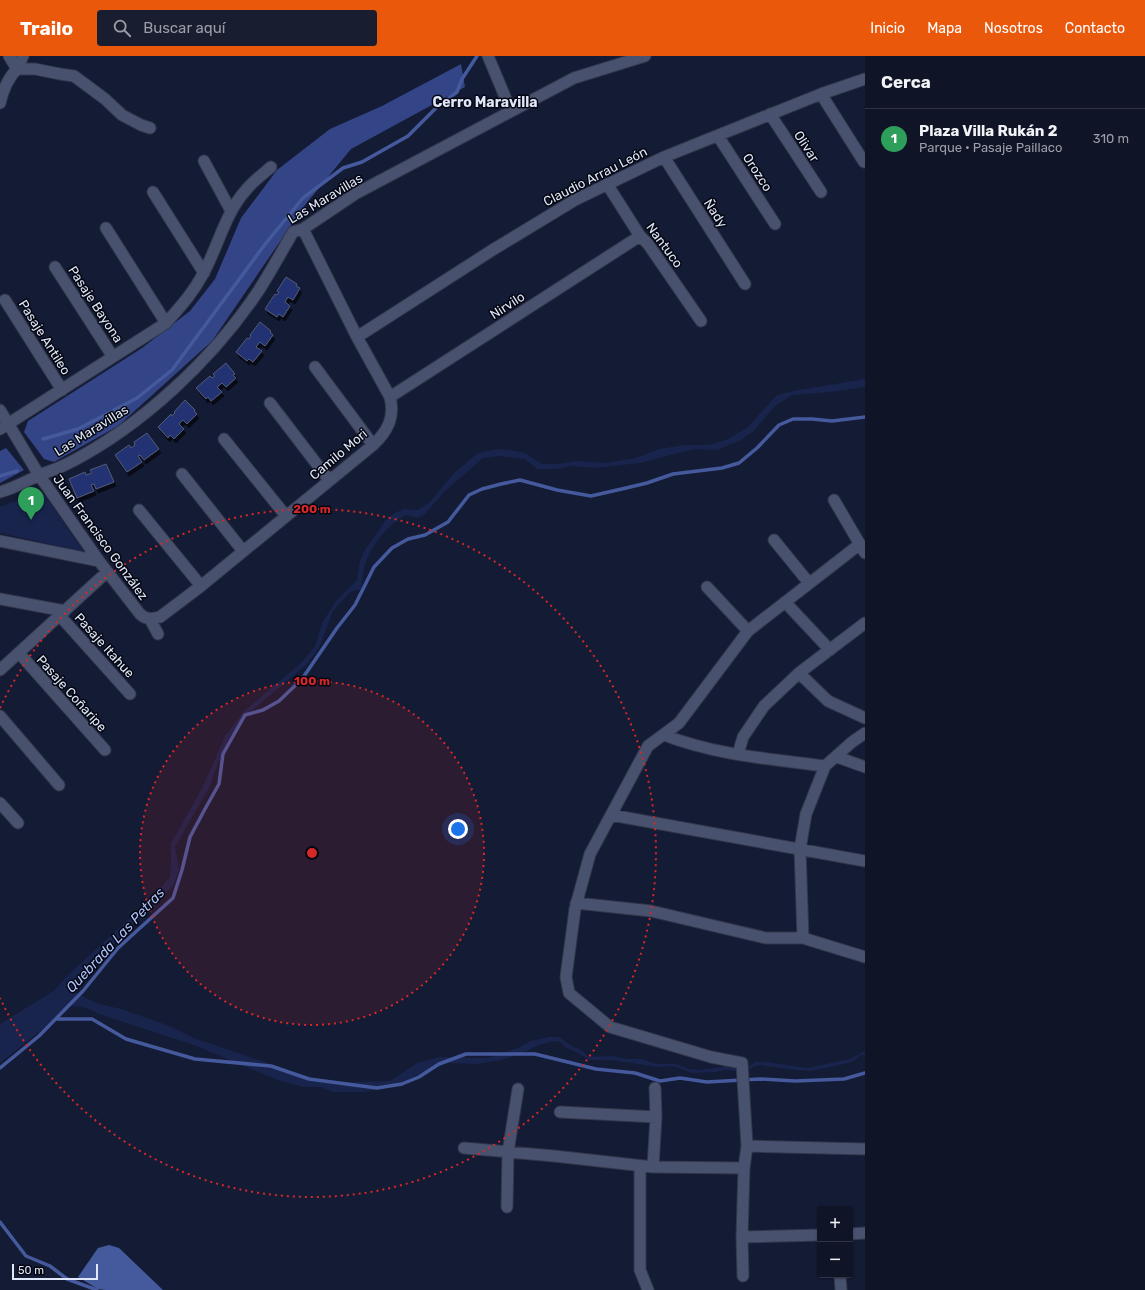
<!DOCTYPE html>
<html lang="es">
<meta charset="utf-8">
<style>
:root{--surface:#0f1427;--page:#181d2f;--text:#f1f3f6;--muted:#9b9ea7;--line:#2f3344;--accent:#ea580c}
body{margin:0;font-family:Rubik,sans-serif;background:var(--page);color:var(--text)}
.controls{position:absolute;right:12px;bottom:12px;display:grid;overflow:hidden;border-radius:4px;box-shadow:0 1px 3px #0004}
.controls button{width:36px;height:36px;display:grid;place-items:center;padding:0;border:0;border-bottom:1px solid var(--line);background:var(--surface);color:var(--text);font:20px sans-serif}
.scale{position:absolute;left:12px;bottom:10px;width:86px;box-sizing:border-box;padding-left:4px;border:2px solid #e0e7f8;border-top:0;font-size:11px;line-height:14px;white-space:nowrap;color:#e0e7f8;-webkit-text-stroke:3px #040711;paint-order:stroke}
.you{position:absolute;left:458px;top:773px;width:14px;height:14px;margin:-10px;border:3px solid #fff;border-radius:50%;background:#1a73e8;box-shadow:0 0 0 6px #1a73e833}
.badge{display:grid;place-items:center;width:26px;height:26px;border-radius:50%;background:var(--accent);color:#fff;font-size:13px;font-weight:700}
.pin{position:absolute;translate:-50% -33px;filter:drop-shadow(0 1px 2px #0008)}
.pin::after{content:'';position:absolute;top:21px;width:14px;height:12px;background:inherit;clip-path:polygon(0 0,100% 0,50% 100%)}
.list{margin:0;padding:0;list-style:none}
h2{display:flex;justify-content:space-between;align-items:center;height:52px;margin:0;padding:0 16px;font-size:17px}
h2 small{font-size:13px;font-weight:400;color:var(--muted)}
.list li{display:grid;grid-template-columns:26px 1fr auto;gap:12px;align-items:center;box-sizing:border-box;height:60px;padding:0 16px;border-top:1px solid var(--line)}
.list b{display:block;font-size:15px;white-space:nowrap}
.list p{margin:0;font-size:13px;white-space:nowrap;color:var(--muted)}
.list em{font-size:13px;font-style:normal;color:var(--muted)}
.icon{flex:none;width:22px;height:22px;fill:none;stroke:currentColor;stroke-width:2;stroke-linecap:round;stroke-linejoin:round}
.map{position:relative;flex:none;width:865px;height:1234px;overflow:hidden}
header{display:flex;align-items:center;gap:24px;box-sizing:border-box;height:56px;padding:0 20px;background:var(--accent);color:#fff}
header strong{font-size:19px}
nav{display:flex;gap:22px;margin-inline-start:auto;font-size:14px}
.search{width:280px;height:36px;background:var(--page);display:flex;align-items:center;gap:10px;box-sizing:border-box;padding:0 14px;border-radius:4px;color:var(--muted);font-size:15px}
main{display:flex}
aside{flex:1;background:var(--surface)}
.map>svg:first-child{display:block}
.green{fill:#19244d}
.forest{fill:#334586}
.water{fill:#45599d}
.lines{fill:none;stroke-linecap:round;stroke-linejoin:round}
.stream{stroke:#45599d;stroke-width:3.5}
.building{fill:#233272;stroke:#515b77;filter:url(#shadow)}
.minor-casing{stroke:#34374b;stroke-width:13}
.minor{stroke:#48526e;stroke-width:11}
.ring{fill:none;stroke:#d62828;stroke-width:2;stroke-dasharray:2 4}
.labels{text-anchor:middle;stroke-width:3;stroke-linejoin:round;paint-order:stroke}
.street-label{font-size:13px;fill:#e0e7f8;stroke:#040711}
.neighbourhood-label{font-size:14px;font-weight:bold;fill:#e0e7f8;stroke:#040711}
.water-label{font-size:14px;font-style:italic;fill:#adc1fb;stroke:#040711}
.centre{fill:#d62828;stroke:#040711;stroke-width:2}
.ring-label{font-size:12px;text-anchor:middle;font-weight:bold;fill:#d62828;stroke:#040711;stroke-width:3;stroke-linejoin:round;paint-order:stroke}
</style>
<header>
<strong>Trailo</strong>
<div class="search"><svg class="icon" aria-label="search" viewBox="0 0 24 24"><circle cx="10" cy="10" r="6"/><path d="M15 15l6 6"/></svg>Buscar aquí</div>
<nav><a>Inicio</a><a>Mapa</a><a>Nosotros</a><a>Contacto</a></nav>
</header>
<main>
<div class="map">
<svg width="865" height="1234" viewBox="0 0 865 1234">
<defs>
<filter id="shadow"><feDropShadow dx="2" dy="4" stdDeviation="0" flood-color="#0009"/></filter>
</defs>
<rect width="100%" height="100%" fill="#141b34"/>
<!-- green -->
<path class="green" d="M 865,323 L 865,331 L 831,336 L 792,339 L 775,350 L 754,375 L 741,384 L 717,394 L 694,393 L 640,407 L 596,412 L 572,410 L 557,413 L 537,413 L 525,403 L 498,400 L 483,402 L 444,436 L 425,458 L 418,462 L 406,459 C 388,469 374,486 366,505 C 363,513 363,524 361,533 L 350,536 L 333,555 L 319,592 L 306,609 L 249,657 L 231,680 L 216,712 L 211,728 L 175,791 L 179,813 L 174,828 L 151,855 L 126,873 L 100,906 L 84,920 L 74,936 L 96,947 L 121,953 L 167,969 L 194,982 L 296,1017 L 307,1020 L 323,1027 L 390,1025 L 417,1007 L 439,1001 L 487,1002 L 518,992 L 530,985 L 549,981 L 559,981 L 570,989 L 581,994 L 589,1001 L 613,1000 L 626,1003 L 642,1003 L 656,1008 L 676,1008 L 689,1013 L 700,1014 L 728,1010 L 747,1012 L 755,1006 L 767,1006 L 807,1012 L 850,1003 L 863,996 L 865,995 L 865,999 L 861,999 L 852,1006 L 840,1009 L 811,1015 L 795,1014 L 761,1009 L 755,1010 L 749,1014 L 737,1015 L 725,1014 L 717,1016 L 692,1017 L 674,1010 L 658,1011 L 612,1004 L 590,1004 L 578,997 L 567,992 L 560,986 L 555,985 L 541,988 L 527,995 L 502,1004 L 477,1008 L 448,1007 L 421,1017 L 396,1030 L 381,1033 L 362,1036 L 333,1036 L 321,1031 L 303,1031 L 278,1024 L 191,988 L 181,985 L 99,958 C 88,951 79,950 67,950 L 49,968 L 0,1007 L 0,968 L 55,934 L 67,920 L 152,842 L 170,821 L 171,806 L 171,787 L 197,742 L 211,713 L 225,680 L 244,655 L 300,608 L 315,591 L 322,567 L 336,545 L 357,524 L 360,505 L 365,494 L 385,465 L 395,457 L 404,453 L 418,454 L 430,446 L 455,416 L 478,397 L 498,393 L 510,394 L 525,397 L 542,408 L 558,408 L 576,405 L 605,407 L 636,402 L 659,393 L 686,389 L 709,389 L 728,383 L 748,371 L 777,339 L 793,335 Z
M 36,437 L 43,437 L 84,496 L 0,477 L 0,451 Z"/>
<!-- forest -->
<path class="forest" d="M 461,8 L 465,31 L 351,93 L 305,149 L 212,285 L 118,370 L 54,406 L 44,403 L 24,376 L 28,365 L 142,292 L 190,255 L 215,223 L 241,162 L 277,114 L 330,73 L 382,50 Z
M 6,392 L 24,414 L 0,427 L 0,395 Z"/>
<!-- water -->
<path class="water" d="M 109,1189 L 119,1192 L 163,1234 L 105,1234 L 98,1233 L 78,1221 L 98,1192 Z"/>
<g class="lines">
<!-- stream -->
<path class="stream" d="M 43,383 L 78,373 L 137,342 L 172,314 L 266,187 L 303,142 L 343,112 L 362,106 L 408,80 L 438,50 L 457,36 L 462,23 L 477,0
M 0,420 L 17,415
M 56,963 L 92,963 L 126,983 L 195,1003 L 271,1010 L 309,1023 L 377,1032 L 402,1028 L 419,1021 L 439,1008 L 466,998 L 535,998 L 596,1013 L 635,1017 L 660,1025 L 680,1022 L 707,1026 L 760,1023 L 795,1025 L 844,1023 L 865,1017
M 0,1012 L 39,980 L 83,935 L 118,892 L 173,842 L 182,814 L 190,781 L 205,753 L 219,728 L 223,698 L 245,659 L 263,654 L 279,645 L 302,623 L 337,572 L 355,549 L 374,511 L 392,492 L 408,483 L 425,479 L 448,466 L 469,439 L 482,433 L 501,428 L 520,424 L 557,434 L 591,440 L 626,432 L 647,427 L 673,418 L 722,412 L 739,407 L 757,392 L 779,369 L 793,363 L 812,363 L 832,365 L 865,361
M 0,1166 L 26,1200 L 50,1210 L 67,1223 L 97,1234"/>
</g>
<!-- building -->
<path class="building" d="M 286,221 L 297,228 L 296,230 L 300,232 L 293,244 L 288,241 L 285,246 L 290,250 L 283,261 L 279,258 L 277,261 L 265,253 L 275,238 L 277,239 L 279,236 L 277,235 Z
M 260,266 L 271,275 L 270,276 L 273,279 L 265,290 L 260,286 L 256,291 L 262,295 L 253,306 L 249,303 L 247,305 L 236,296 L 247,282 L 249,283 L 251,280 L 250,279 Z
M 226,307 L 235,318 L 233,319 L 236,322 L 226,331 L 222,327 L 217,331 L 222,336 L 211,345 L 208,341 L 206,343 L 196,332 L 210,320 L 212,322 L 215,320 L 213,318 Z
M 185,344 L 195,354 L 194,355 L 197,358 L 187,368 L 183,364 L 179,368 L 184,373 L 174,383 L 170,379 L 168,382 L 158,371 L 171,358 L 172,360 L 175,357 L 174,356 Z
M 147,377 L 159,393 L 144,404 L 140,399 L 138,400 L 142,406 L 127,416 L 115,399 L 129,389 L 131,392 L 135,389 L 134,386 Z
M 106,408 L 114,426 L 96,433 L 94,428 L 91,429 L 94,435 L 77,442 L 69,423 L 85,416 L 86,419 L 92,417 L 90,414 Z"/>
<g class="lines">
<!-- minor casing -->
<g class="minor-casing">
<path id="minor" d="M 9,0 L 17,13
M 488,0 L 511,55
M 17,13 L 23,0
M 821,38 L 864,106
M 0,47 C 3,34 8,22 17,13 L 35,13 L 60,18 L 74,20 L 105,43 L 122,59 L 141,69 L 150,72
M 770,58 L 821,136
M 718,80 L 775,168
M 664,101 L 745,228
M 204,105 L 231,155
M 607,128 L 640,180 L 648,188 L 701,265
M 153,136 L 204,217
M 106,172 L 166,267
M 55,211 L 113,301
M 5,244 L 62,334
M 357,281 L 494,193 L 575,144 L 664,101 L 821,38 L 865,23
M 315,311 L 373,389
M 390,341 L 640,180
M 270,347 L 329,424
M 0,354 L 39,419 L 99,505 L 140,558 L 144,561 L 150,563 L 158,578
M 0,373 L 166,267 C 180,251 193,237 203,218 C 218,191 225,157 246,134 C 253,125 263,118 271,111
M 224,383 L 286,460
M 182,418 L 243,495
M 0,436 C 15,432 28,424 42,418 C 50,415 59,412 67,408 C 142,370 213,303 259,234 C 271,215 282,195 293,176 L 303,173 L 355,138 L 574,22 L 645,0
M 834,444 L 865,497
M 139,454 L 201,530
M 774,484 L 809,527
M 0,485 L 99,505
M 707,531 L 748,575
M 0,543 L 65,555
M 785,546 L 830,594
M 60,560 L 130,638
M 150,563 L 160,561 L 201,530 L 373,389 C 388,375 395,361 390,341 L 357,281 L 303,173
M 19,597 L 105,694
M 0,614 L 107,516
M 799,617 L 828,645 L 865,662
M 0,660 L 59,729
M 664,679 C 715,699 771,703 825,710
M 738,698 L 743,681 L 764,650 L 799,617 L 865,567
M 837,701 L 865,711
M 0,747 L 18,767
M 611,759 L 865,805
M 576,847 L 651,855 L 766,882 L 803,882 L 800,793 L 806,758 L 825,710 L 852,686 L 865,677
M 803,882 L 865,901
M 560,1056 L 656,1061
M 747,1090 L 865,1093
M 464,1092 L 554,1100 L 653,1111 L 744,1112
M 640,1110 L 640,1214 L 648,1234
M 653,1111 L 656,1061 L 655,1032
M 507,1151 L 508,1096 L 518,1033
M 850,1178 L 865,1177
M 742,1181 L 820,1179
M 840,1219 L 841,1234
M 743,1220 L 742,1181 L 744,1112 L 747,1090 L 742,1007 L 711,1001 L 610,971 L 569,937 L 566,921 L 575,853 L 590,798 L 648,690 L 679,667 L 748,575 L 860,488"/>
</g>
<!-- minor -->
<use href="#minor" class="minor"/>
</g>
<!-- distance rings -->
<circle cx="312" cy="797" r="172" fill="#d62828" fill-opacity=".12"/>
<g class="ring">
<circle cx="312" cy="797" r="172"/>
<path d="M0 652A344 344 0 1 1 0 942"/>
</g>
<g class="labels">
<!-- street labels -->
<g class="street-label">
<text transform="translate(807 90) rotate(57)" y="5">Olivar</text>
<text transform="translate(758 116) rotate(57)" y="5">Orozco</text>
<text transform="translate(595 120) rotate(-27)" y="5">Claudio Arrau León</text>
<text transform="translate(325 142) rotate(-31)" y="5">Las Maravillas</text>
<text transform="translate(716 157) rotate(57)" y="5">Ñady</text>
<text transform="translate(665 189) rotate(54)" y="5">Nantuco</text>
<text transform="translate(96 248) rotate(57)" y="5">Pasaje Bayona</text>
<text transform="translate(507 249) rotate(-33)" y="5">Nirvilo</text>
<text transform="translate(45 281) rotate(58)" y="5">Pasaje Antileo</text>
<text transform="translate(91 374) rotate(-32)" y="5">Las Maravillas</text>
<text transform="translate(338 398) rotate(-40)" y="5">Camilo Mori</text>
<text transform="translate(101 481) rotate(54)" y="5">Juan Francisco González</text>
<text transform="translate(105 589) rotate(48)" y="5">Pasaje Itahue</text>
<text transform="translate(72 637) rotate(48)" y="5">Pasaje Coñaripe</text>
</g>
<!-- neighbourhood labels -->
<g class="neighbourhood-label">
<text x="485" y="51">Cerro Maravilla</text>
</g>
<!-- water labels -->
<g class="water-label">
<text transform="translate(115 884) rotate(-47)" y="5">Quebrada Las Petras</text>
</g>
</g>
<circle cx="312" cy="797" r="6" class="centre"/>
<g class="ring-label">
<text x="312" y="457">200 m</text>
<text x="312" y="629">100 m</text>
</g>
</svg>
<div class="controls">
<button>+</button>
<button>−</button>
</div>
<div class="scale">50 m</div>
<div class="you"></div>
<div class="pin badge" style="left:31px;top:464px;background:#2e9e5b">1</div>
</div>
<aside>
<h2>Cerca<small></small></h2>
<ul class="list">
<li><span class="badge" style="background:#2e9e5b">1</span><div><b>Plaza Villa Rukán 2</b><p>Parque · Pasaje Paillaco</p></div><em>310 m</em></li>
</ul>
</aside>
</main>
